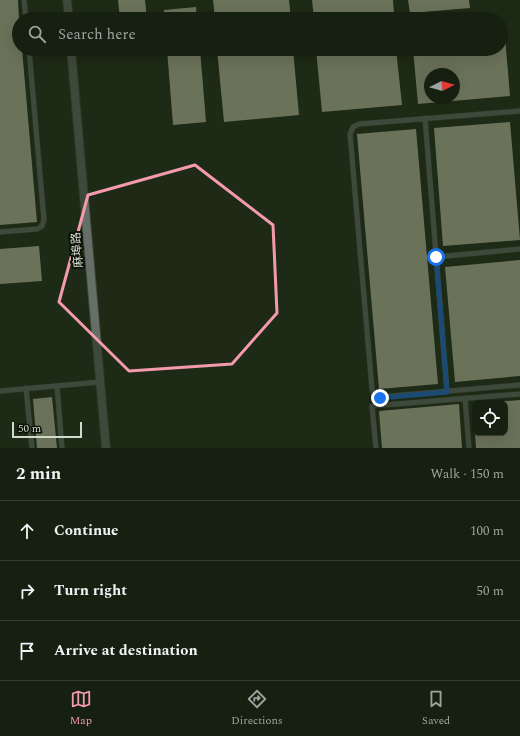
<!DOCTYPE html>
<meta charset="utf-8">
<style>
:root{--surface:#162010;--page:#1f2819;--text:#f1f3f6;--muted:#9ea39f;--line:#353e30;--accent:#f39aac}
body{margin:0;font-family:Spectral,"Noto Sans SC",serif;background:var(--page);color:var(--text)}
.controls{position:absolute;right:12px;bottom:12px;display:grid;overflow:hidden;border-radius:8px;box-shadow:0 4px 16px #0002}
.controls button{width:36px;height:36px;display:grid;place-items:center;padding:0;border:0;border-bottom:1px solid var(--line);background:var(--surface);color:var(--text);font:20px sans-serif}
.compass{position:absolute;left:424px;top:68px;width:36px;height:36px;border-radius:50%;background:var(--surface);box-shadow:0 4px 16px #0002;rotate:85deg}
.scale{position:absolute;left:12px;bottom:10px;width:70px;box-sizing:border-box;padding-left:4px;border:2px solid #d1d9cc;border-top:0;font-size:11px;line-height:14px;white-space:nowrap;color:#d1d9cc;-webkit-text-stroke:3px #0c1108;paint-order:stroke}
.stop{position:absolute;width:12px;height:12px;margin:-9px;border:3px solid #1a73e8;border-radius:50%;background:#fff}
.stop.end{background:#1a73e8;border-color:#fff;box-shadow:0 1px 4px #0008}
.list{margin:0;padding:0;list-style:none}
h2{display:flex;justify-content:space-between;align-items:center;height:52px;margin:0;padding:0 16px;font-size:17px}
h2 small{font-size:13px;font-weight:400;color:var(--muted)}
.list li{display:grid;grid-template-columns:26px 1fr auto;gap:12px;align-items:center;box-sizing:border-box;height:60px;padding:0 16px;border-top:1px solid var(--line)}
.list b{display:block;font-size:15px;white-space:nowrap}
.list em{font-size:13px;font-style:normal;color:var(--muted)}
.icon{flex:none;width:22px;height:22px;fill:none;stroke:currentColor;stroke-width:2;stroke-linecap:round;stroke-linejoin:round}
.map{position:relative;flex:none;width:520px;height:448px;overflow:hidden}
.search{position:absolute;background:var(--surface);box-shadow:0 4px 16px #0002;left:12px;right:12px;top:12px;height:44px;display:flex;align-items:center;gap:10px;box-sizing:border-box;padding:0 14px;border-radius:22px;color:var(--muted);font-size:15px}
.sheet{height:232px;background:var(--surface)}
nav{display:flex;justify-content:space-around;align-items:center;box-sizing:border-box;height:56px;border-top:1px solid var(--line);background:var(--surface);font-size:11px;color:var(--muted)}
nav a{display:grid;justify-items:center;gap:2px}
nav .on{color:var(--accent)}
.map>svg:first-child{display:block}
.building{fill:#cacaad;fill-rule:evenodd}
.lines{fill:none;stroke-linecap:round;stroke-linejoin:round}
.service-casing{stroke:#3b4632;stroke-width:6}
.tertiary-casing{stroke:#3b4632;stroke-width:10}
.service{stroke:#646f68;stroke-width:5}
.tertiary{stroke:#646f68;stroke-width:8}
.route{stroke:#1a73e8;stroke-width:5}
.marked{fill:none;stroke:#f39aac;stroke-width:3;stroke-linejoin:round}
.labels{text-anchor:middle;stroke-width:4;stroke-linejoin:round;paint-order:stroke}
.street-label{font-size:12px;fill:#d1d9cc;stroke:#0c1108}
</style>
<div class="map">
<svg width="520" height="448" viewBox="0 0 520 448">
<rect width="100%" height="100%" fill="#1e2a15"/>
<!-- building -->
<path class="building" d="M 0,0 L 18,0 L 19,19 L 19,49 L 22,49 L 37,222 L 0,225 Z
M 118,0 L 145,0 L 147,19 L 120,19 Z
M 213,0 L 289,0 L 291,19 L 215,19 Z
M 312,0 L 393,0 L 394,13 L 328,19 L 314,19 Z
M 408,0 L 469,0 L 470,8 L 410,13 Z
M 196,7 L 197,19 L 164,19 L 164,10 Z
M 501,25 L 504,25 L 510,96 L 418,104 L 413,49 L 501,49 ZM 430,74 L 454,74 L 454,98 L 430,98 Z
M 167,49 L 200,49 L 206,122 L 173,125 Z
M 217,49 L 293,49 L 299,115 L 224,122 Z
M 316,49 L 396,49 L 402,105 L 322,112 Z
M 510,122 L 520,240 L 443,246 L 434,128 Z
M 416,129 L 438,384 L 379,389 L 357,134 Z
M 39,246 L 42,281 L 0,284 L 0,249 Z
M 520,260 L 520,376 L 455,382 L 445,267 Z
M 52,397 L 57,448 L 37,448 L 33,399 Z
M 520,400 L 520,448 L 476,448 L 475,433 L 505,433 L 505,403 L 494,403 L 494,402 Z
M 459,404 L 462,448 L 382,448 L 379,411 Z"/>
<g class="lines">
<!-- service casing -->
<g class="service-casing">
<path id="service" d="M 24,0 L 26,19
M 520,111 L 359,124 L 353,127 L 350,134 L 372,389 L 374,395 L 380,397 L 520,385
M 425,118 L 447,391
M 0,232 L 37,229 L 42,226 L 44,220 L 29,49
M 436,257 L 520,249
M 57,386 L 62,448
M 26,388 L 32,448
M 0,391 L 100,382
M 465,398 L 469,448
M 376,448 L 372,406 L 520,394"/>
</g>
<!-- tertiary casing -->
<g class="tertiary-casing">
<path id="tertiary" d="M 67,0 L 69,19
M 71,49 L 106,448"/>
</g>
<!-- service -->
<use href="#service" class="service"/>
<!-- tertiary -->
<use href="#tertiary" class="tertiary"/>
</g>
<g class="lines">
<!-- route -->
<path class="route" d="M 380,398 L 447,392 L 436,257"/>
</g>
<!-- marked area -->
<path d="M0 0H520V448H0ZM 195,165 L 273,225 L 277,313 L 232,364 L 129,371 L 59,302 L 88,195 Z" fill="#1e2a15" fill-opacity=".55" fill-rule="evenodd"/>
<path class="marked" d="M 195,165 L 273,225 L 277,313 L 232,364 L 129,371 L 59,302 L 88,195 Z"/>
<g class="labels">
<!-- street labels -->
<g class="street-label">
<text transform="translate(77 250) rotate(-95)" y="4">麻埠路</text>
</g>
</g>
</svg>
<div class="controls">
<button><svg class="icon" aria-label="locate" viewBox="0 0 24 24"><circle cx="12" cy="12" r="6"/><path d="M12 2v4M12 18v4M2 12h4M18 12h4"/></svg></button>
</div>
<svg class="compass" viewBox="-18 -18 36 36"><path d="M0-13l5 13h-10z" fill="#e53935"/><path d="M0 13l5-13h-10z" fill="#9ea39f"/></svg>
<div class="scale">50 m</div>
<div class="stop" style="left:436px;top:257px"></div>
<div class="stop end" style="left:380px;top:398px"></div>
<div class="search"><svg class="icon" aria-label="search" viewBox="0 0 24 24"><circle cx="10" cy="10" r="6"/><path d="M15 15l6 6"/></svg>Search here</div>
</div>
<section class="sheet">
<h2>2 min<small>Walk · 150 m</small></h2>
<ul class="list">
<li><svg class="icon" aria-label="ahead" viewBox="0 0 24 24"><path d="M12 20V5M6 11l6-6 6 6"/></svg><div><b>Continue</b></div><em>100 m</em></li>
<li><svg class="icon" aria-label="right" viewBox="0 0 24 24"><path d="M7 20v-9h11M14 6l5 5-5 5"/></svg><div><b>Turn right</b></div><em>50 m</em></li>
<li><svg class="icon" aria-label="arrive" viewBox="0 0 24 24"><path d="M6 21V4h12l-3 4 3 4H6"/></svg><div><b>Arrive at destination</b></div></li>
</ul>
</section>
<nav>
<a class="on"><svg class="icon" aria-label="map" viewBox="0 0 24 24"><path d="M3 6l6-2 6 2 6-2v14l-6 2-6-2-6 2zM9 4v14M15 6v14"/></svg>Map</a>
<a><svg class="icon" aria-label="directions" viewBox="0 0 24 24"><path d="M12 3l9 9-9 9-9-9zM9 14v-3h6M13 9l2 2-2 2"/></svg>Directions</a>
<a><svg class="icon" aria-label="saved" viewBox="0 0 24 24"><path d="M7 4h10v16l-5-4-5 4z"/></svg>Saved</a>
</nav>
